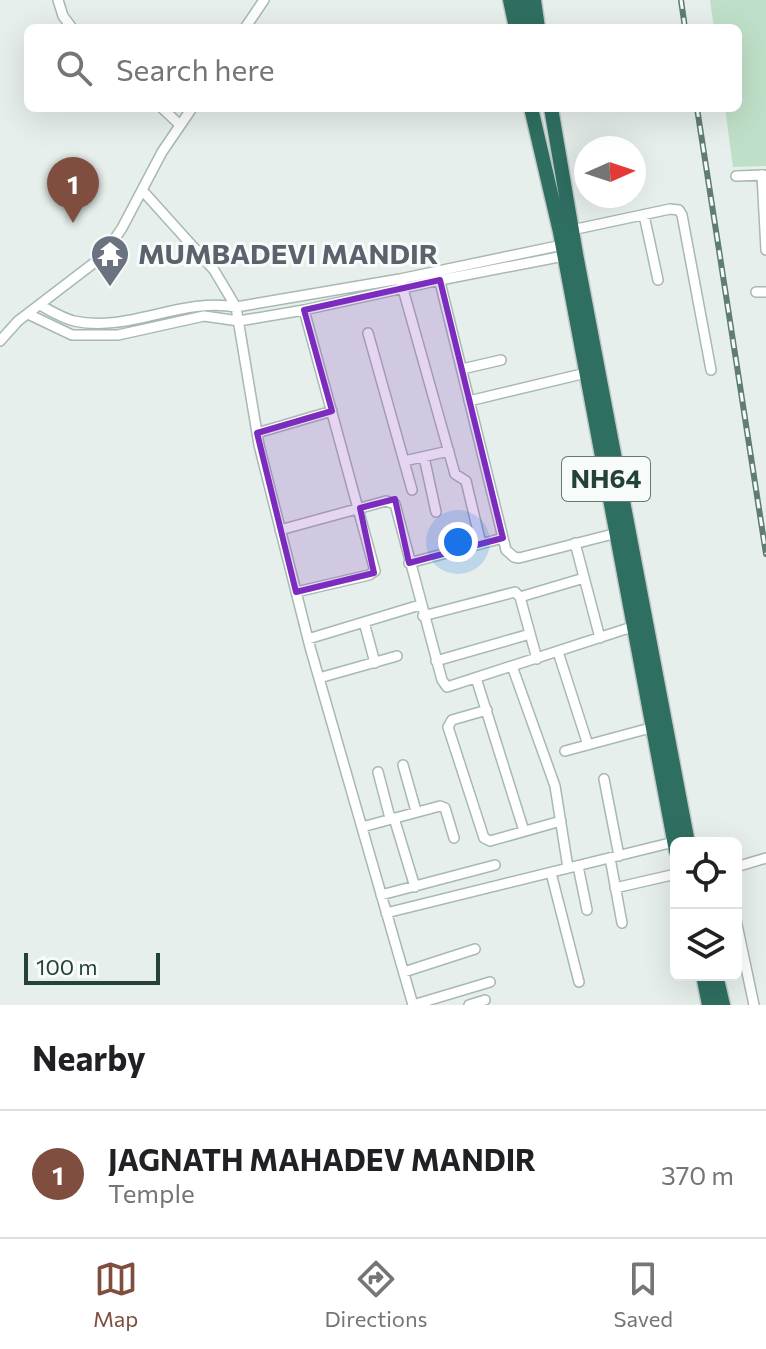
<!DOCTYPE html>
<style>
:root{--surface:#fff;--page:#f2f2f2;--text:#202124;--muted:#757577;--line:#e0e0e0;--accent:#7f4e3f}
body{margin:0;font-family:Commissioner,sans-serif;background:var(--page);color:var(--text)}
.controls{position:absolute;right:24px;bottom:24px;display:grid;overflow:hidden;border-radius:12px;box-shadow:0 8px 32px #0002}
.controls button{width:72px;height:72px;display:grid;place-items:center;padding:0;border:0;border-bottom:2px solid var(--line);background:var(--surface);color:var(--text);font:40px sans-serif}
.compass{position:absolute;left:574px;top:136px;width:72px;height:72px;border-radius:50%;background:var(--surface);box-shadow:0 8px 32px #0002;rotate:87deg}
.scale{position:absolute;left:24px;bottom:20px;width:136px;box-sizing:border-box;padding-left:8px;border:4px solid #24423a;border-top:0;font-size:22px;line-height:28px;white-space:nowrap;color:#24423a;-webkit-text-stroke:6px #f7fbf9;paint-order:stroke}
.you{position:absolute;left:458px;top:542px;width:28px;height:28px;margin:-20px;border:6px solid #fff;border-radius:50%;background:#1a73e8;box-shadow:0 0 0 12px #1a73e833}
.badge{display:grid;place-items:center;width:52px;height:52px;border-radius:50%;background:var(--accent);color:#fff;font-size:26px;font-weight:700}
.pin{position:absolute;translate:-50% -66px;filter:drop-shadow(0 2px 4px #0008)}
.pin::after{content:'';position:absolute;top:42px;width:28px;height:24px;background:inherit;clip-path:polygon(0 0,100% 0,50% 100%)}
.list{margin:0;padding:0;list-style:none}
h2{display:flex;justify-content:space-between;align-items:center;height:104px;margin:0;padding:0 32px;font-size:34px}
h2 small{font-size:26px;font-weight:400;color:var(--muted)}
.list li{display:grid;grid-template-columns:52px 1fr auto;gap:24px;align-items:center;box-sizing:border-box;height:128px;padding:0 32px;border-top:2px solid var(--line)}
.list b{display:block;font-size:30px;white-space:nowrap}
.list p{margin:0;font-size:26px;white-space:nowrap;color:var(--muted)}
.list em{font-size:26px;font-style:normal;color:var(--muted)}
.icon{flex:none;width:44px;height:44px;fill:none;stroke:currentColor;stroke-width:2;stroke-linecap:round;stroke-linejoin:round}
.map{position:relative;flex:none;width:766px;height:1005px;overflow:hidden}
.search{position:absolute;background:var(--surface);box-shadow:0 8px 32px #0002;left:24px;right:24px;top:24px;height:88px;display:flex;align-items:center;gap:20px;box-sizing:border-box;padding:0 28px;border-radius:12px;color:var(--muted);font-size:30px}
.sheet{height:232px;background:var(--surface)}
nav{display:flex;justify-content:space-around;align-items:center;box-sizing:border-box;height:112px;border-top:2px solid var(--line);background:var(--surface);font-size:22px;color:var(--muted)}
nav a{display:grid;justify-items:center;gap:4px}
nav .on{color:var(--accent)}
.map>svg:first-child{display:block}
.green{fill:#bfe0c8}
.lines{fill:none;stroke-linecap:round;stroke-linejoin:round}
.minor-casing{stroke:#a8b8b2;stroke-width:12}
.highway-casing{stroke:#c2cac8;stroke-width:17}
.minor{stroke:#fff;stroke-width:9}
.highway{stroke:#2f6f62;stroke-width:14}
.rail-casing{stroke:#5f7d75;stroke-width:6}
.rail{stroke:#f7fbf9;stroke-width:3;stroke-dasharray:9;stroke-linecap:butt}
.marked{fill:#7b2cbf;fill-opacity:0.2;stroke:#7b2cbf;stroke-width:6;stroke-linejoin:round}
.labels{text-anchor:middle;stroke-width:6;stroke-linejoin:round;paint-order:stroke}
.shield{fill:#f7fbf9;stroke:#637a73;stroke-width:2}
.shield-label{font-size:26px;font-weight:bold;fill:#24423a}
.worship-label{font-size:28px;font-weight:bold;fill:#5b616d;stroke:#f7fbf9;text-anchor:start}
</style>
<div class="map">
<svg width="766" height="1005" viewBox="0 0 766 1005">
<rect width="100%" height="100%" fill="#e6efeb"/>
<!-- green -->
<path class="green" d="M 710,0 L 766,0 L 766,166 L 733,167 L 725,108 L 738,108 L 738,28 L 714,28 Z"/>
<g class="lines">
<!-- minor casing -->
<g class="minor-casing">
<path id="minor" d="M 58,0 L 63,16 L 72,28
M 245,28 L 264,0
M 162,108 L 180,125
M 762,175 L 766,250
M 736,176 L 764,175
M 142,190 L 214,270 L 236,307 L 259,445 L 310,647 L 413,1005
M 644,215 L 658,280
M 567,231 L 670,209 L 679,210 L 682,215 L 711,370
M 438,274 L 506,550 L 514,557 L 519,558 L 617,533
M 401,282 L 455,474 L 466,481 L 481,544
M 756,292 L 766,292
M 40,305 C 51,311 62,318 74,321 C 129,333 181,297 236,307 L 400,279 L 567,244
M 28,314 L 72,335 L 118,335 L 204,316 L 239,321 L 304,310 L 440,280 L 569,255
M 368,333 L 412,490
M 0,341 L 18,321 L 103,256 L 122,228 L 162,152 L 192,108
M 462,369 L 501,360
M 469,401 L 586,373
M 257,433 L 332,411
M 424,457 L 436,512
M 404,461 L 449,451
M 280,530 L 386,501 L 395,504 L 442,680 L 447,687 L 635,626
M 575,543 L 600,638
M 409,563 L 503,538
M 296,592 L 369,575 L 375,571 L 304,310
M 520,597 L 584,578
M 423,616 L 515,592 L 520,597 L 537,659
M 364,622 L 375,663
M 308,639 L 420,605
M 558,652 L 588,745
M 436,661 L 530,634
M 512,666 L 555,786 L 568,868
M 319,678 L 397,656
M 476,678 L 524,831
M 487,710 L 452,720 L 448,727 L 484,838 L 490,841 L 561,821
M 565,751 L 654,727
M 403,765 L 416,811
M 378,772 L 390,818
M 604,779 L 619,856
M 394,818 L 415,887
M 362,827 L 440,806 L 445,808 L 454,838
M 610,858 L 622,923
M 578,866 L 587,910
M 736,867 L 766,858
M 551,873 L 579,982
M 615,888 L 676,874
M 381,895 L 495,865
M 386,913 L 678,841
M 736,920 L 754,1005
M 404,972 L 475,949
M 413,1005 L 490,982
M 469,1005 L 485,1000"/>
</g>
<!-- highway casing -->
<g class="highway-casing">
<path id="highway" d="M 510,0 L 516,28
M 522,0 L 527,28
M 534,0 L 538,28
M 531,108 L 560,232 L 676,851
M 551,108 L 576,254 L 688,843
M 703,975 L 709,1005
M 716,975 L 723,1005"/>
</g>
<!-- minor -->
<use href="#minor" class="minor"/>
<!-- highway -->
<use href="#highway" class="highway"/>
<!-- rail casing -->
<g class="rail-casing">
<path id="rail" d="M 681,0 L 685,28
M 697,108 L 766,554"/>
</g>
<!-- rail -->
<use href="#rail" class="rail"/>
</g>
<!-- marked area -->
<path class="marked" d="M 440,280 L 503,538 L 409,563 L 395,499 L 360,508 L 374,573 L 296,592 L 257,433 L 332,411 L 304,310 Z"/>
<!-- icons -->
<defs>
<g id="temple-pin" transform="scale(2)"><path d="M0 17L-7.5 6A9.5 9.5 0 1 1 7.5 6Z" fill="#6b7280" stroke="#f7fbf9"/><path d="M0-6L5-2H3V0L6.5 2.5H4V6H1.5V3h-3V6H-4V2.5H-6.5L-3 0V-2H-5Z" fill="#fff"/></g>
</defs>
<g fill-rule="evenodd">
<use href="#temple-pin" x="110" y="254"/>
</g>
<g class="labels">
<!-- shield labels -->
<rect class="shield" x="562" y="457" width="88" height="44" rx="6"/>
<g class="shield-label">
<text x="606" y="488">NH64</text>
</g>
<!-- worship labels -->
<g class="worship-label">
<text x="138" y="264">MUMBADEVI MANDIR</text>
</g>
</g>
</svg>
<div class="controls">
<button><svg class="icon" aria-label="locate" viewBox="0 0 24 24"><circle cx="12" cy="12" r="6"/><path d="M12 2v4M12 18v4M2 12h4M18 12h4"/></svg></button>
<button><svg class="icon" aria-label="layers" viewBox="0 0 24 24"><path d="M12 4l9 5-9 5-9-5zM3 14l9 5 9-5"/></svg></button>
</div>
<svg class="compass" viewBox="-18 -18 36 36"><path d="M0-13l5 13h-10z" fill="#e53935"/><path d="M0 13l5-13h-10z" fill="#757577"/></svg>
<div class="scale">100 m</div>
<div class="you"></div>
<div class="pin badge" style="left:73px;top:223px">1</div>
<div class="search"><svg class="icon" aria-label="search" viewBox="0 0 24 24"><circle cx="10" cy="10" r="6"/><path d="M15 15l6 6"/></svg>Search here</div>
</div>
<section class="sheet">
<h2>Nearby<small></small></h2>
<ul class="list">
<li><span class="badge">1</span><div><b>JAGNATH MAHADEV MANDIR</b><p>Temple</p></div><em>370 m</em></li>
</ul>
</section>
<nav>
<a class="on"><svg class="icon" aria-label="map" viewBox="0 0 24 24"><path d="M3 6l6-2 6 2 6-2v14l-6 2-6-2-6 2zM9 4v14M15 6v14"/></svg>Map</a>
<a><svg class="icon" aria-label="directions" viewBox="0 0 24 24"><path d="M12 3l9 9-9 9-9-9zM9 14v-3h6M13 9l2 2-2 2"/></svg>Directions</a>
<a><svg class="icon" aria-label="saved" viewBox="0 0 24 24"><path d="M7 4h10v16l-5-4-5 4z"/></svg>Saved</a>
</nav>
